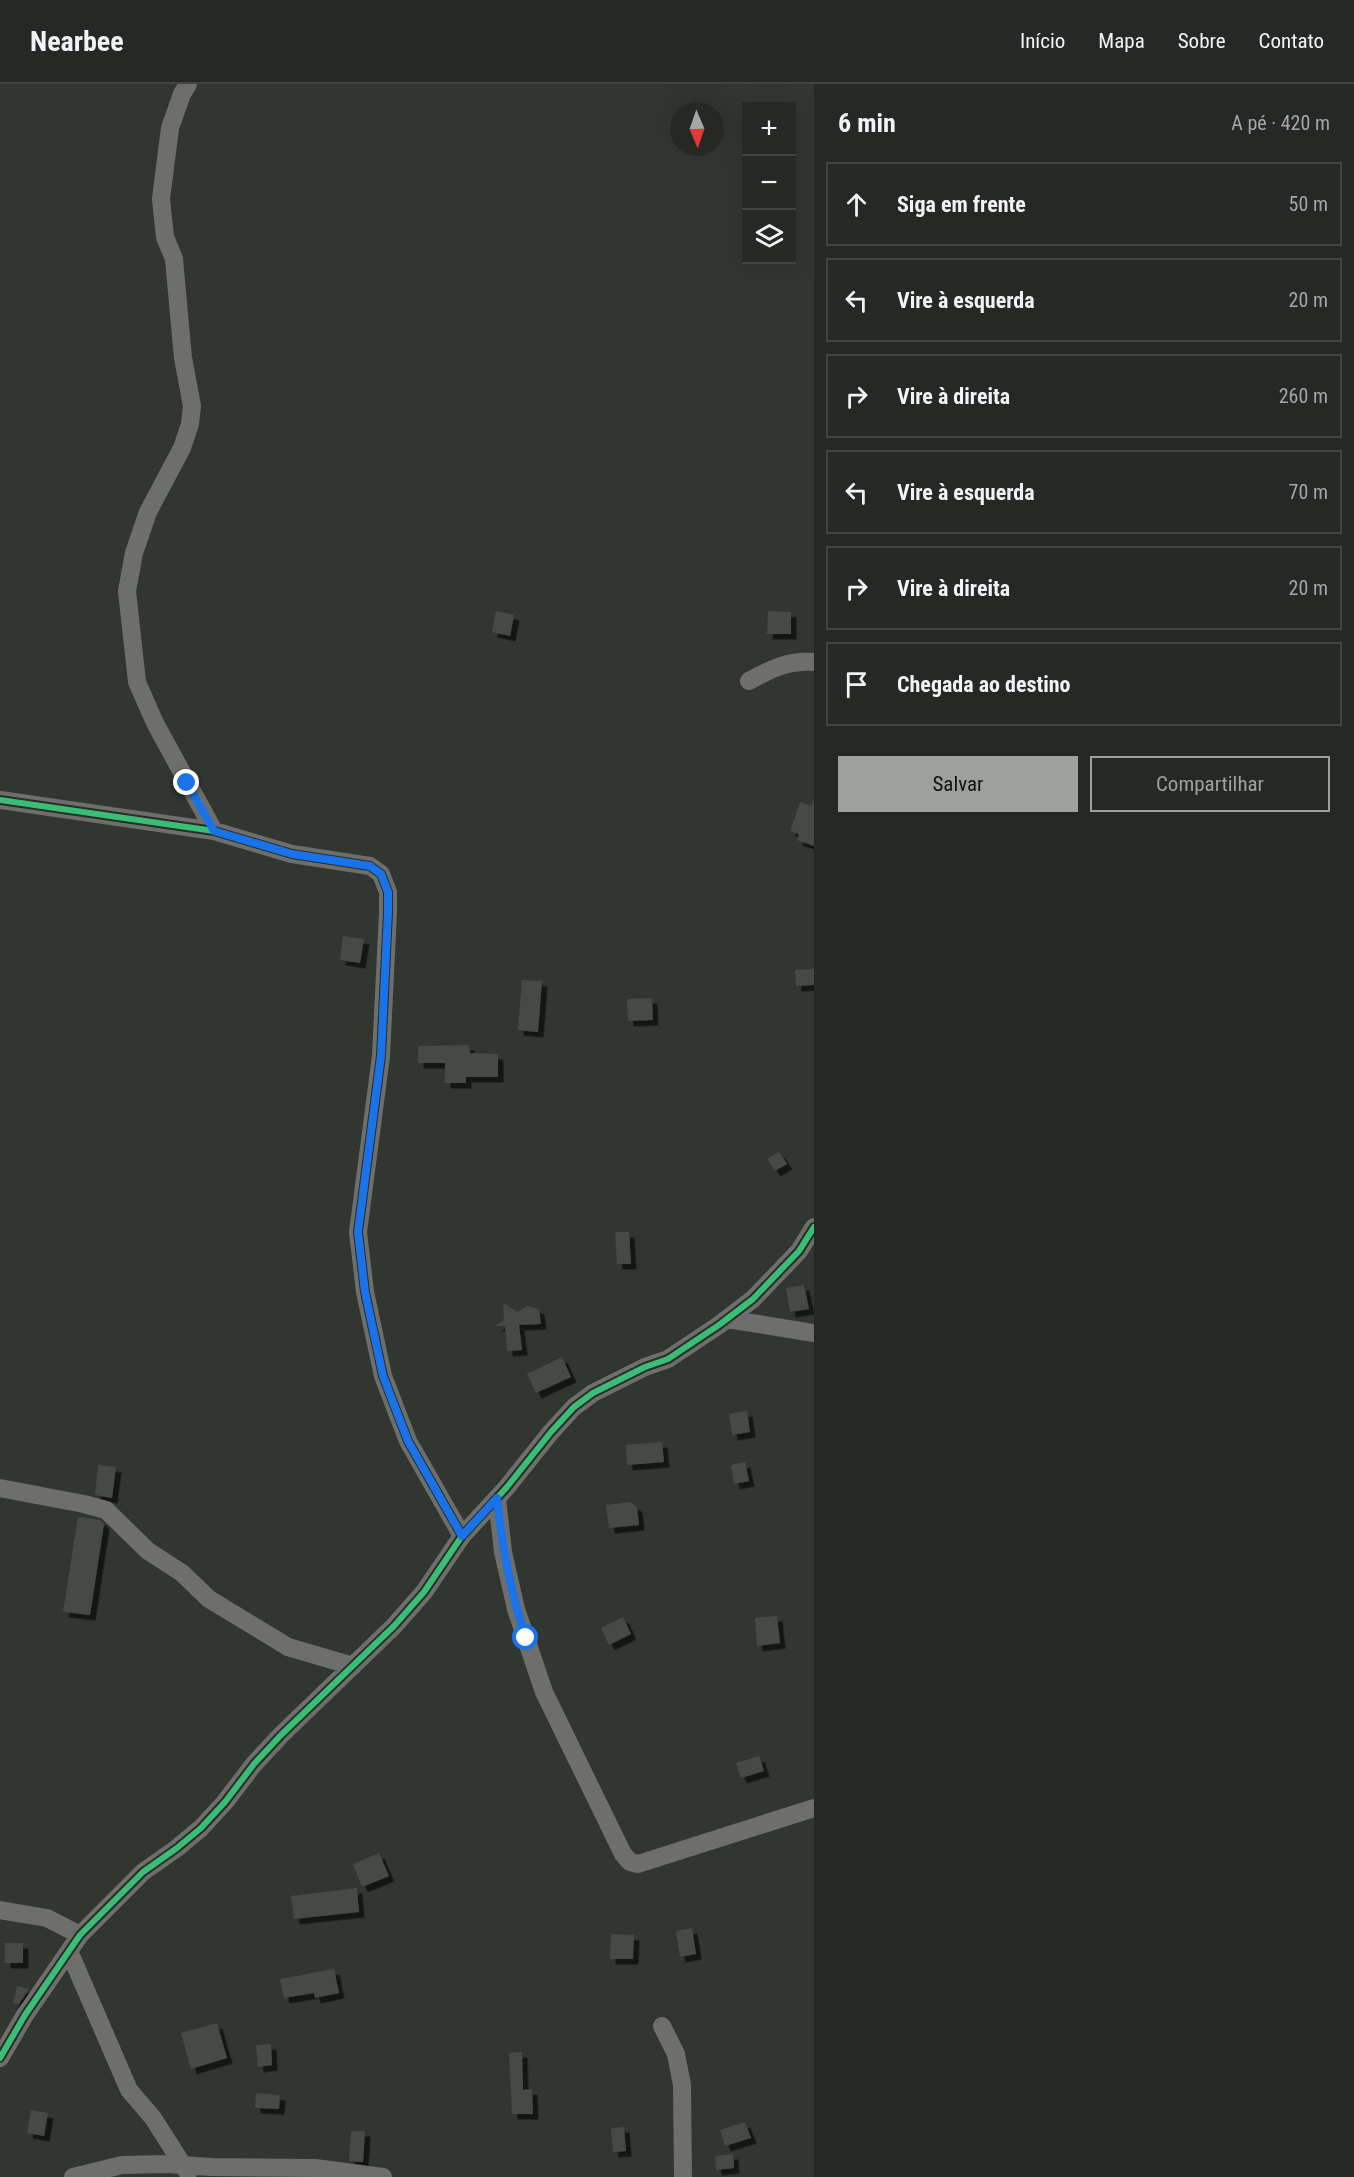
<!DOCTYPE html>
<html lang="pt">
<meta charset="utf-8">
<style>
:root{--surface:#262825;--page:#2e302d;--text:#f1f3f6;--muted:#a4a6a7;--line:#424442;--accent:#9da19c}
body{margin:0;font-family:"Roboto Condensed",sans-serif;background:var(--page);color:var(--text)}
.controls{position:absolute;right:18px;top:18px;display:grid;overflow:hidden;border-radius:0px;box-shadow:0 6px 24px #0002}
.controls button{width:54px;height:54px;display:grid;place-items:center;padding:0;border:0;border-bottom:2px solid var(--line);background:var(--surface);color:var(--text);font:30px sans-serif}
.compass{position:absolute;left:670px;top:18px;width:54px;height:54px;border-radius:50%;background:var(--surface);box-shadow:0 6px 24px #0002;rotate:178deg}
.stop{position:absolute;width:18px;height:18px;margin:-14px;border:4px solid #1a73e8;border-radius:50%;background:#fff}
.stop.end{background:#1a73e8;border-color:#fff;box-shadow:0 2px 6px #0008}
.list{margin:0;padding:0;list-style:none}
h2{display:flex;justify-content:space-between;align-items:center;height:78px;margin:0;padding:0 24px;font-size:26px}
h2 small{font-size:20px;font-weight:400;color:var(--muted)}
.list li{display:grid;grid-template-columns:39px 1fr auto;gap:18px;align-items:center;box-sizing:border-box;height:84px;margin:0 12px 12px;padding:0 12px;border:2px solid var(--line);border-radius:0px}
.list b{display:block;font-size:22px;white-space:nowrap}
.list em{font-size:20px;font-style:normal;color:var(--muted)}
.actions{display:flex;gap:12px;padding:18px 24px}
.actions a{flex:1;padding:14px 0;border:2px solid var(--accent);border-radius:0px;text-align:center;font-size:21px;color:var(--accent)}
.actions .main{background:var(--accent);color:#111}
.icon{flex:none;width:33px;height:33px;fill:none;stroke:currentColor;stroke-width:2;stroke-linecap:round;stroke-linejoin:round}
.map{position:relative;flex:none;width:814px;height:2093px;overflow:hidden}
header{display:flex;align-items:center;gap:36px;box-sizing:border-box;height:84px;padding:0 30px;background:var(--surface);border-bottom:2px solid var(--line)}
header strong{font-size:28px}
nav{display:flex;gap:33px;margin-inline-start:auto;font-size:21px}
main{display:flex}
aside{flex:1;background:var(--surface)}
.map>svg:first-child{display:block}
.building{fill:#474947;filter:url(#shadow)}
.lines{fill:none;stroke-linecap:round;stroke-linejoin:round}
.minor{stroke:#6e6f6d;stroke-width:18}
.cycleway-casing{stroke:#272e25;stroke-width:10}
.cycleway{stroke:#3abd76;stroke-width:6}
.route{stroke:#1a73e8;stroke-width:8}
</style>
<header>
<strong>Nearbee</strong>
<nav><a>Início</a><a>Mapa</a><a>Sobre</a><a>Contato</a></nav>
</header>
<main>
<div class="map">
<svg width="814" height="2093" viewBox="0 0 814 2093">
<defs>
<filter id="shadow"><feDropShadow dx="5.5" dy="5.5" stdDeviation="0" flood-color="#0009"/></filter>
</defs>
<rect width="100%" height="100%" fill="#323631"/>
<!-- building -->
<path class="building" d="M 496,527 L 514,531 L 510,552 L 492,548 Z
M 768,527 L 791,528 L 791,550 L 767,550 Z
M 814,715 L 814,762 L 797,756 L 799,750 L 790,747 L 800,718 L 811,722 Z
M 343,852 L 364,855 L 360,879 L 340,876 Z
M 814,885 L 814,901 L 796,902 L 795,886 Z
M 522,896 L 542,897 L 538,948 L 518,946 Z
M 652,914 L 653,936 L 628,937 L 627,915 Z
M 469,961 L 470,969 L 498,970 L 498,993 L 466,993 L 466,999 L 445,999 L 445,979 L 418,979 L 418,962 Z
M 779,1068 L 787,1080 L 775,1087 L 767,1075 Z
M 615,1148 L 629,1148 L 631,1180 L 617,1180 Z
M 804,1201 L 809,1225 L 790,1228 L 786,1204 Z
M 503,1219 L 518,1228 L 527,1222 L 539,1225 L 541,1240 L 519,1241 L 522,1266 L 507,1267 L 505,1242 L 495,1242 L 504,1236 Z
M 562,1273 L 571,1293 L 536,1309 L 527,1290 Z
M 747,1327 L 750,1348 L 732,1351 L 729,1330 Z
M 662,1358 L 664,1378 L 627,1381 L 626,1361 Z
M 745,1378 L 749,1397 L 734,1400 L 731,1381 Z
M 98,1381 L 116,1383 L 112,1414 L 95,1411 Z
M 630,1418 L 637,1423 L 639,1441 L 609,1444 L 606,1421 Z
M 78,1433 L 100,1436 L 104,1440 L 90,1531 L 63,1528 Z
M 777,1532 L 780,1559 L 757,1562 L 755,1534 Z
M 623,1533 L 631,1550 L 609,1561 L 601,1544 Z
M 759,1672 L 764,1687 L 741,1694 L 736,1679 Z
M 379,1769 L 389,1792 L 362,1803 L 353,1780 Z
M 357,1804 L 359,1828 L 294,1835 L 291,1812 Z
M 692,1844 L 696,1870 L 680,1873 L 676,1847 Z
M 611,1850 L 634,1851 L 633,1875 L 610,1875 Z
M 5,1859 L 23,1859 L 23,1879 L 5,1879 Z
M 334,1885 L 339,1909 L 315,1914 L 314,1909 L 284,1914 L 280,1895 Z
M 17,1902 L 29,1905 L 19,1920 L 13,1919 Z
M 217,1939 L 227,1974 L 191,1985 L 181,1949 Z
M 271,1960 L 272,1981 L 258,1983 L 256,1961 Z
M 522,1968 L 523,2006 L 532,2005 L 533,2030 L 512,2030 L 509,1969 Z
M 256,2009 L 280,2011 L 279,2025 L 255,2024 Z
M 31,2026 L 48,2029 L 44,2052 L 27,2049 Z
M 745,2038 L 751,2054 L 725,2062 L 720,2046 Z
M 624,2043 L 626,2067 L 613,2068 L 611,2044 Z
M 351,2047 L 365,2047 L 363,2078 L 349,2077 Z
M 733,2070 L 734,2084 L 716,2086 L 715,2072 Z"/>
<g class="lines">
<!-- minor -->
<path class="minor" d="M 188,0 L 182,10 L 170,44 L 161,115 L 165,153 L 174,175 L 183,274 L 192,322 L 190,340 L 182,364 L 148,428 L 134,469 L 127,507 L 137,598 L 155,639 L 214,747
M 749,597 C 771,585 788,576 814,578
M 0,716 L 214,747 L 292,770 L 370,782 L 381,790 L 388,808 L 388,828 L 381,972 L 358,1148 L 365,1208 L 383,1292 L 408,1357 L 462,1452
M 727,1235 L 814,1249
M 0,1404 L 84,1420 L 106,1426 L 148,1467 L 182,1489 L 209,1515 L 288,1563 L 353,1582
M 497,1414 L 503,1468 L 516,1525 L 544,1608 L 623,1770 L 630,1778 L 638,1780 L 814,1724
M 0,1826 L 47,1834 L 80,1851
M 69,1867 L 129,2006 L 153,2034 L 188,2089
M 662,1942 L 676,1970 L 682,2001 L 683,2093
M 0,1974 L 25,1931 L 80,1851 L 143,1788 L 177,1764 L 201,1744 L 225,1718 L 254,1680 L 281,1651 L 394,1542 L 424,1508 L 462,1452 L 507,1403 L 551,1348 L 574,1323 L 593,1309 L 645,1283 L 668,1275 L 719,1241 L 753,1215 L 799,1167 L 814,1143
M 73,2093 L 122,2081 L 167,2080 L 211,2083 L 315,2084 L 383,2093"/>
<!-- cycleway casing -->
<g class="cycleway-casing">
<path id="cycleway" d="M 0,716 L 214,747 L 292,770 L 370,782 L 381,790 L 388,808 L 388,828 L 381,972 L 358,1148 L 365,1208 L 383,1292 L 408,1357 L 462,1452
M 0,1974 L 25,1931 L 80,1851 L 143,1788 L 177,1764 L 201,1744 L 225,1718 L 254,1680 L 281,1651 L 394,1542 L 424,1508 L 462,1452 L 507,1403 L 551,1348 L 574,1323 L 593,1309 L 645,1283 L 668,1275 L 719,1241 L 753,1215 L 799,1167 L 814,1143"/>
</g>
<!-- cycleway -->
<use href="#cycleway" class="cycleway"/>
</g>
<g class="lines">
<!-- route -->
<path class="route" d="M 187,699 L 214,747 L 292,770 L 370,782 L 381,790 L 388,808 L 388,828 L 381,972 L 358,1148 L 365,1208 L 383,1292 L 408,1357 L 462,1452 L 497,1414 C 502,1462 510,1508 526,1554"/>
</g>
</svg>
<div class="controls">
<button>+</button>
<button>−</button>
<button><svg class="icon" aria-label="layers" viewBox="0 0 24 24"><path d="M12 4l9 5-9 5-9-5zM3 14l9 5 9-5"/></svg></button>
</div>
<svg class="compass" viewBox="-18 -18 36 36"><path d="M0-13l5 13h-10z" fill="#e53935"/><path d="M0 13l5-13h-10z" fill="#a4a6a7"/></svg>
<div class="stop" style="left:526px;top:1554px"></div>
<div class="stop end" style="left:187px;top:699px"></div>
</div>
<aside>
<h2>6 min<small>A pé · 420 m</small></h2>
<ul class="list">
<li><svg class="icon" aria-label="ahead" viewBox="0 0 24 24"><path d="M12 20V5M6 11l6-6 6 6"/></svg><div><b>Siga em frente</b></div><em>50 m</em></li>
<li><svg class="icon" aria-label="left" viewBox="0 0 24 24"><path d="M17 20v-9H6M10 6l-5 5 5 5"/></svg><div><b>Vire à esquerda</b></div><em>20 m</em></li>
<li><svg class="icon" aria-label="right" viewBox="0 0 24 24"><path d="M7 20v-9h11M14 6l5 5-5 5"/></svg><div><b>Vire à direita</b></div><em>260 m</em></li>
<li><svg class="icon" aria-label="left" viewBox="0 0 24 24"><path d="M17 20v-9H6M10 6l-5 5 5 5"/></svg><div><b>Vire à esquerda</b></div><em>70 m</em></li>
<li><svg class="icon" aria-label="right" viewBox="0 0 24 24"><path d="M7 20v-9h11M14 6l5 5-5 5"/></svg><div><b>Vire à direita</b></div><em>20 m</em></li>
<li><svg class="icon" aria-label="arrive" viewBox="0 0 24 24"><path d="M6 21V4h12l-3 4 3 4H6"/></svg><div><b>Chegada ao destino</b></div></li>
</ul>
<div class="actions"><a class="main">Salvar</a><a>Compartilhar</a></div>
</aside>
</main>
